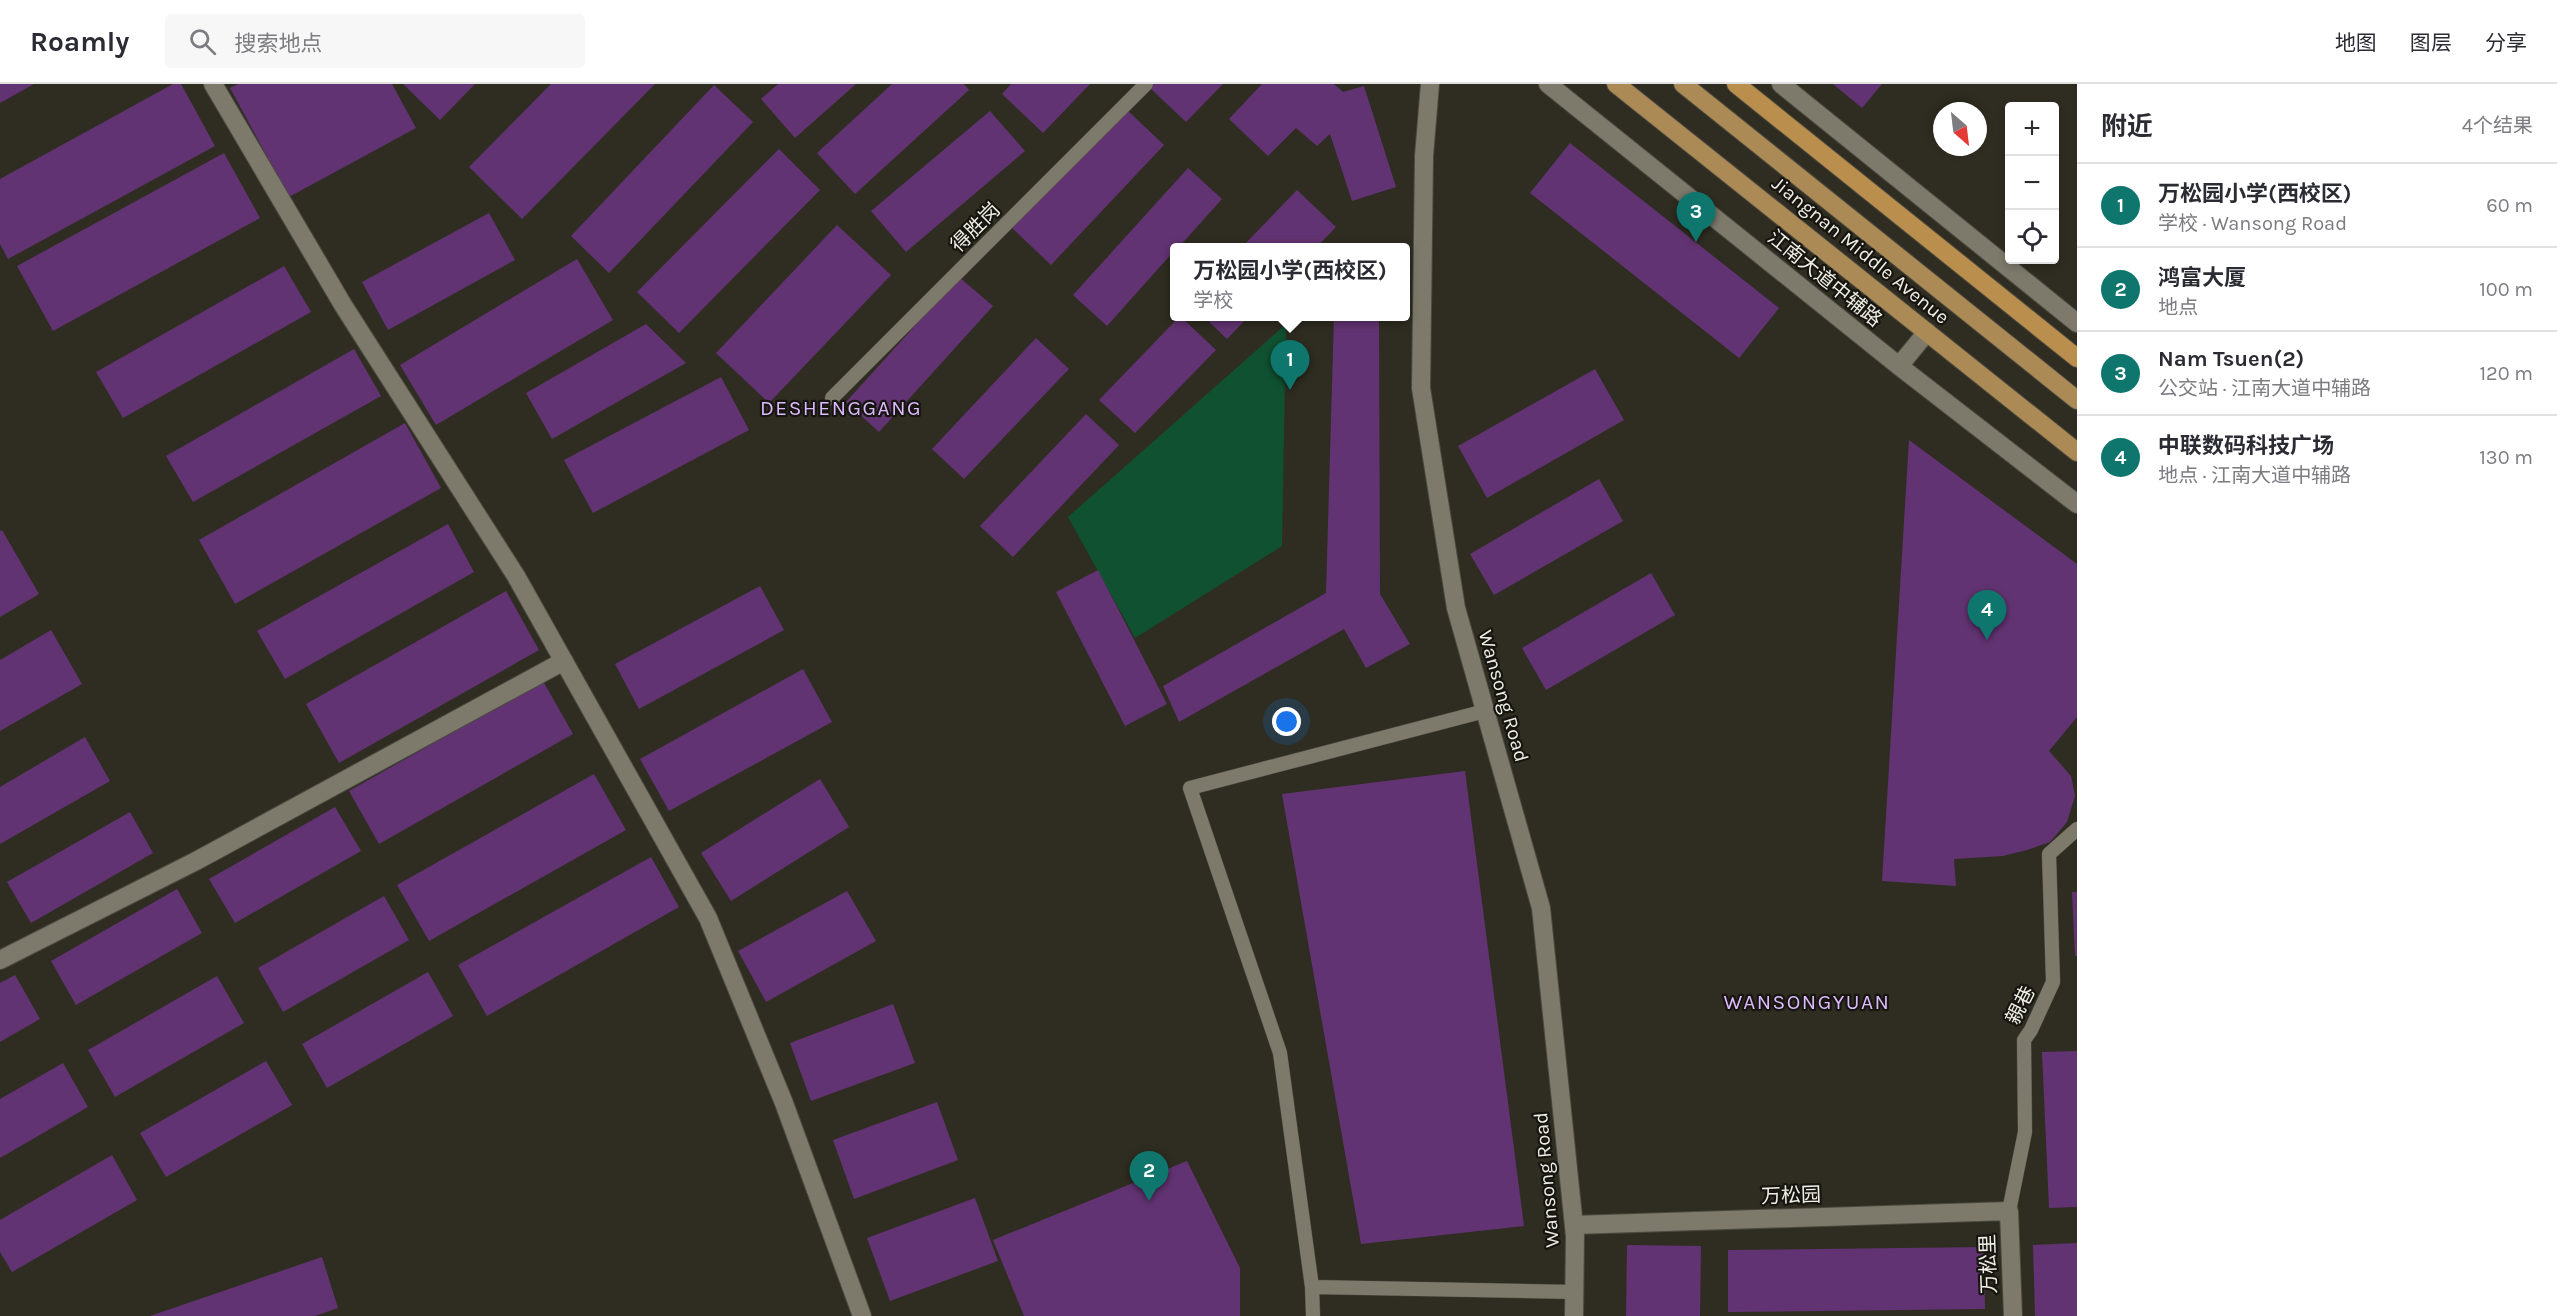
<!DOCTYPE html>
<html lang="zh">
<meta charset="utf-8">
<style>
:root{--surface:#fff;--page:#f7f7f7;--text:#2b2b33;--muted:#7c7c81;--line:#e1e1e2;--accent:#0f766e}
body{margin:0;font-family:Karla,"Noto Sans SC",sans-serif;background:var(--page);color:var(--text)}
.controls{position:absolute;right:18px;top:18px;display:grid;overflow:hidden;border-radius:6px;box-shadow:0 3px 9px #0003}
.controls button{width:54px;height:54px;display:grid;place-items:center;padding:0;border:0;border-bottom:2px solid var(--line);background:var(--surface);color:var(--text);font:30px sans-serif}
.compass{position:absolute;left:1933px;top:18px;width:54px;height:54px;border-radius:50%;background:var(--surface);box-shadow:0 3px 9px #0003;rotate:152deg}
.you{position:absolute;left:1287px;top:638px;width:21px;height:21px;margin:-15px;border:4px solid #fff;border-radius:50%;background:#1a73e8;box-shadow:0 0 0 9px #1a73e833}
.badge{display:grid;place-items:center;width:39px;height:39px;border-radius:50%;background:var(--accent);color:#fff;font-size:20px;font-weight:700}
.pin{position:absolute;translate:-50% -50px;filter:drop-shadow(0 2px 3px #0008)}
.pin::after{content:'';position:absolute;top:32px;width:21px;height:18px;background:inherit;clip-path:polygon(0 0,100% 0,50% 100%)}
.popup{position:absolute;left:1170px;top:159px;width:240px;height:78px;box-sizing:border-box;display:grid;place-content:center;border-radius:6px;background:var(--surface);filter:drop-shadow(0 2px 4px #0005);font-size:20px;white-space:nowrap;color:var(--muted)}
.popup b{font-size:22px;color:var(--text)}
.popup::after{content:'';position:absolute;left:50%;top:100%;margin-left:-12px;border:12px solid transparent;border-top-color:var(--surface)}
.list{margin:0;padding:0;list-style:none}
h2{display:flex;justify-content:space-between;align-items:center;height:78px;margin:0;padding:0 24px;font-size:26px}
h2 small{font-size:20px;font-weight:400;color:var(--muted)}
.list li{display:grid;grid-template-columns:39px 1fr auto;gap:18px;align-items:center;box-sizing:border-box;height:84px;padding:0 24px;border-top:2px solid var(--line)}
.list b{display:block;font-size:22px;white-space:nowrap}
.list p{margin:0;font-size:20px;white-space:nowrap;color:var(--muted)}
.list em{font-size:20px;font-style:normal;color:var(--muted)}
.icon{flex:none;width:33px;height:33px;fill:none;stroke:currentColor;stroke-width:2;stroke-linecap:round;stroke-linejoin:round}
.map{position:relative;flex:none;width:2077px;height:1232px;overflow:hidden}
header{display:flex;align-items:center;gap:36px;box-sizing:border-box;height:84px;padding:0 30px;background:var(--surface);border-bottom:2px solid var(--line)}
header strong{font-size:28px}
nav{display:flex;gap:33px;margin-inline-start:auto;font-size:21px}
.search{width:420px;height:54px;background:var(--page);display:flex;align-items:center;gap:15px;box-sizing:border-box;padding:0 21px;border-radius:6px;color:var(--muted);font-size:22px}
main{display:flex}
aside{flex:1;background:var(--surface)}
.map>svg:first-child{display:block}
.green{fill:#0f5131}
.building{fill:#623372}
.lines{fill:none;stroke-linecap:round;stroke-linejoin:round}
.service-casing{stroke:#4c493f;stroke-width:15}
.minor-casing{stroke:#4c493f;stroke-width:20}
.tertiary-casing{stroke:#4c493f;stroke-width:20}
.primary-casing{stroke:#4c493f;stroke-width:20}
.trunk-casing{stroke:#4c493f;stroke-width:20}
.service{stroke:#7d7a6c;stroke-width:14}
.minor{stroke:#7d7a6c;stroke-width:18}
.tertiary{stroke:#7d7a6c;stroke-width:18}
.primary{stroke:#ab8a55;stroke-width:18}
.trunk{stroke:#ba8f4e;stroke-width:18}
.labels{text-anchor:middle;stroke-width:4.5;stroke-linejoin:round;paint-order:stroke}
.street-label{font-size:20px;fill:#efeee6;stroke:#161510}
.neighbourhood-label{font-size:21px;letter-spacing:1.5px;fill:#ddbafe;stroke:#161510}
</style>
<header>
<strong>Roamly</strong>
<div class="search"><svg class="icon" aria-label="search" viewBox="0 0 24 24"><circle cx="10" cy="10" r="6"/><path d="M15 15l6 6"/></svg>搜索地点</div>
<nav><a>地图</a><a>图层</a><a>分享</a></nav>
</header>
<main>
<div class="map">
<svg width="2077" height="1232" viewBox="0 0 2077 1232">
<rect width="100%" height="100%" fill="#2f2d21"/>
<!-- green -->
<path class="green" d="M 1286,240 L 1282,462 L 1135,554 L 1068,433 Z"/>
<!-- building -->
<path class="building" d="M 0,0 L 34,0 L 0,19 Z
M 173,0 L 181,0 L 215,62 L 8,175 L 0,160 L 0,95 Z
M 238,0 L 392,0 L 416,44 L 289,113 L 230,4 Z
M 403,0 L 475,0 L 440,36 Z
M 551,0 L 655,0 L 522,135 L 469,83 Z
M 778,0 L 856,0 L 795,54 L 761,15 Z
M 892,0 L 964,0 L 969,6 L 855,110 L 817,69 Z
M 1011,0 L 1090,0 L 1043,49 L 1002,10 Z
M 1152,0 L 1223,0 L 1186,38 L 1149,3 Z
M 1262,0 L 1334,0 L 1343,8 L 1364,2 L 1396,103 L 1352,117 L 1330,50 L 1317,62 L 1296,44 L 1268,72 L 1229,35 Z
M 1833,0 L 1882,0 L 1862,24 Z
M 714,1 L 753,38 L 609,189 L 571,152 Z
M 1125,24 L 1164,61 L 1051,181 L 1012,144 Z
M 990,27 L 1025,67 L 906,168 L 871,127 Z
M 1570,59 L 1779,224 L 1739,274 L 1530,109 Z
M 779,65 L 820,106 L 679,249 L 637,208 Z
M 224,69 L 260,134 L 53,247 L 17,182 Z
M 1188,84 L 1222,115 L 1178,164 L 1174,164 L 1174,167 L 1107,242 L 1073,211 Z
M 1297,106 L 1336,143 L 1316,164 L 1241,164 Z
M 489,129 L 515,176 L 388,246 L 362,198 Z
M 837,141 L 891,191 L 769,319 L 716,269 Z
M 577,175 L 613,236 L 436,341 L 400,281 Z
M 284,182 L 311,228 L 123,334 L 96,288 Z
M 959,193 L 993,222 L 879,348 L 846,318 Z
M 1180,232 L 1216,266 L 1135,349 L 1099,316 Z
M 1203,232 L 1249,232 L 1227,255 Z
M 1334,232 L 1379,232 L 1380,510 L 1410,560 L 1366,584 L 1344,545 L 1179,638 L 1163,602 L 1326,509 Z
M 646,240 L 686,279 L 552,355 L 526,309 Z
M 1036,254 L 1069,285 L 964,395 L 932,365 Z
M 354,265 L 381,312 L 193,418 L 166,372 Z
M 1595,285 L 1624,336 L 1487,414 L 1458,362 Z
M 721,293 L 749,346 L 593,429 L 564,376 Z
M 1086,330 L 1119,361 L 1013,473 L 980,442 Z
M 405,339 L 441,404 L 235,520 L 199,456 Z
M 1909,356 L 2077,480 L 2077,633 L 2049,667 L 2071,692 L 2075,712 L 2067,738 L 2050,758 L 2027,766 L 2003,772 L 1954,775 L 1956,802 L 1882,797 Z
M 1599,395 L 1623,437 L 1494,511 L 1470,470 Z
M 448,440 L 474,488 L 285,595 L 257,547 Z
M 2,446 L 39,510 L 0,533 L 0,447 Z
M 1098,486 L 1167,620 L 1125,642 L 1056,508 Z
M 1651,489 L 1675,531 L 1546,606 L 1522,564 Z
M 760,502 L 784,546 L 639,625 L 615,580 Z
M 506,507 L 539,566 L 339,679 L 306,620 Z
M 51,546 L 82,600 L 0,647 L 0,576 Z
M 803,585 L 832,638 L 669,727 L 640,675 Z
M 543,597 L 573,650 L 379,760 L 349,707 Z
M 85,653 L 110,697 L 0,760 L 0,703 Z
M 1465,687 L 1524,1142 L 1361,1160 L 1282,710 Z
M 594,690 L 626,746 L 429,857 L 397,801 Z
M 820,695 L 849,743 L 731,817 L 701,769 Z
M 335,723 L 361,767 L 235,839 L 209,795 Z
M 130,728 L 153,769 L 31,839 L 7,798 Z
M 651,773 L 679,823 L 487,932 L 458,881 Z
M 177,805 L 202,849 L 76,921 L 51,877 Z
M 847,807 L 876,857 L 766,918 L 738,867 Z
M 2072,808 L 2077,808 L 2077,872 L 2075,872 Z
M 384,812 L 409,856 L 283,928 L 258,884 Z
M 428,888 L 453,932 L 327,1004 L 302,960 Z
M 15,891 L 40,935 L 0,958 L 0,899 Z
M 217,892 L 244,939 L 115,1013 L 88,966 Z
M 893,920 L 915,979 L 811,1017 L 790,959 Z
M 2077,967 L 2077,1123 L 2049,1124 L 2042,968 Z
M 266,977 L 292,1021 L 166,1093 L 140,1049 Z
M 63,979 L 88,1023 L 0,1074 L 0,1015 Z
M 937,1018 L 958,1076 L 854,1115 L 833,1056 Z
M 112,1071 L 137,1116 L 12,1188 L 0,1168 L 0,1136 Z
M 1187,1077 L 1240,1184 L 1240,1232 L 1024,1232 L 993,1156 Z
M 975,1114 L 998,1177 L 890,1217 L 867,1154 Z
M 2077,1159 L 2077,1232 L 2035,1232 L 2033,1161 Z
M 1627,1161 L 1701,1162 L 1700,1232 L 1626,1232 Z
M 1984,1163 L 1985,1225 L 1728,1228 L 1728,1166 Z
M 322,1173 L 338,1224 L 315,1232 L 150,1232 Z"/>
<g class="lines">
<!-- service casing -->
<g class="service-casing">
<path id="service" d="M 832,314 L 1146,0
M 2009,1127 L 2025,1048 L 2024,956 L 2031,946 L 2053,898 L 2049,770 L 2077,745
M 1312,1203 L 1574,1208
M 1313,1232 L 1312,1203 L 1280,969 L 1190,704 L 1485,627"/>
</g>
<!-- minor casing -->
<g class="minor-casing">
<path id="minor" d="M 213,0 L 343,221 L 516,492 L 708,834 L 784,1019 L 862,1232
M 1548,0 L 1899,282 L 2077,420
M 1781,0 L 2077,239
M 1899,282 L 1927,248
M 0,876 L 196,777 L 564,577
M 1574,1141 L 2009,1127 L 2013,1232"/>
</g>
<!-- tertiary casing -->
<g class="tertiary-casing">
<path id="tertiary" d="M 1430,0 L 1424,72 L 1421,304 L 1456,524 L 1541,824 L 1575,1152 L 1574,1232"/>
</g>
<!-- primary casing -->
<g class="primary-casing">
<path id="primary" d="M 1616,0 L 2077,368
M 1683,0 L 2077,316"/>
</g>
<!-- trunk casing -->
<g class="trunk-casing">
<path id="trunk" d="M 1736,0 L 2077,274"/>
</g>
<!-- service -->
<use href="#service" class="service"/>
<!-- minor -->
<use href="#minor" class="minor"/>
<!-- tertiary -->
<use href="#tertiary" class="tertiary"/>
<!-- primary -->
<use href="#primary" class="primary"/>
<!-- trunk -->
<use href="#trunk" class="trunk"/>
</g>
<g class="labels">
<!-- street labels -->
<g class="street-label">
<text transform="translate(975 143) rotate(-45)" y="7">得胜岗</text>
<text transform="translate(1861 166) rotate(39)" y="7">Jiangnan Middle Avenue</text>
<text transform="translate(1825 194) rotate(39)" y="7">江南大道中辅路</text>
<text transform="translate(1504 612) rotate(74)" y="7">Wansong Road</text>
<text transform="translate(2020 921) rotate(-63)" y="7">親巷</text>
<text transform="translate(1546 1096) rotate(-95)" y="7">Wansong Road</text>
<text transform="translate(1791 1111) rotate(-2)" y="7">万松园</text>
<text transform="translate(1988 1180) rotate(-92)" y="7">万松里</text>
</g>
<!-- neighbourhood labels -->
<g class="neighbourhood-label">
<text x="841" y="331">DESHENGGANG</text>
<text x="1807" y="925">WANSONGYUAN</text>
</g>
</g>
</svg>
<div class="controls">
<button>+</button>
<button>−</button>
<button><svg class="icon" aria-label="locate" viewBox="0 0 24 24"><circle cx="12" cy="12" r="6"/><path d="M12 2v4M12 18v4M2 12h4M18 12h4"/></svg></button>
</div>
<svg class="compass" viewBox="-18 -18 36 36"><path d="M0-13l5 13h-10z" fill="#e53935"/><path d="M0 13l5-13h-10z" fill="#7c7c81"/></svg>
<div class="you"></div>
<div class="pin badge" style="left:1290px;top:306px">1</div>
<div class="popup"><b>万松园小学(西校区)</b>学校</div>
<div class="pin badge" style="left:1149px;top:1117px">2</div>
<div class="pin badge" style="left:1696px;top:158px">3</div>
<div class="pin badge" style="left:1987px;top:556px">4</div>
</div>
<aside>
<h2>附近<small>4个结果</small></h2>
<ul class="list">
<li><span class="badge">1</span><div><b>万松园小学(西校区)</b><p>学校 · Wansong Road</p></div><em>60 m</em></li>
<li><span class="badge">2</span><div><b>鸿富大厦</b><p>地点</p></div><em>100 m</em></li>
<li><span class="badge">3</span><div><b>Nam Tsuen(2)</b><p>公交站 · 江南大道中辅路</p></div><em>120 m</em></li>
<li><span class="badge">4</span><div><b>中联数码科技广场</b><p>地点 · 江南大道中辅路</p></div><em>130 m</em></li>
</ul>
</aside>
</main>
